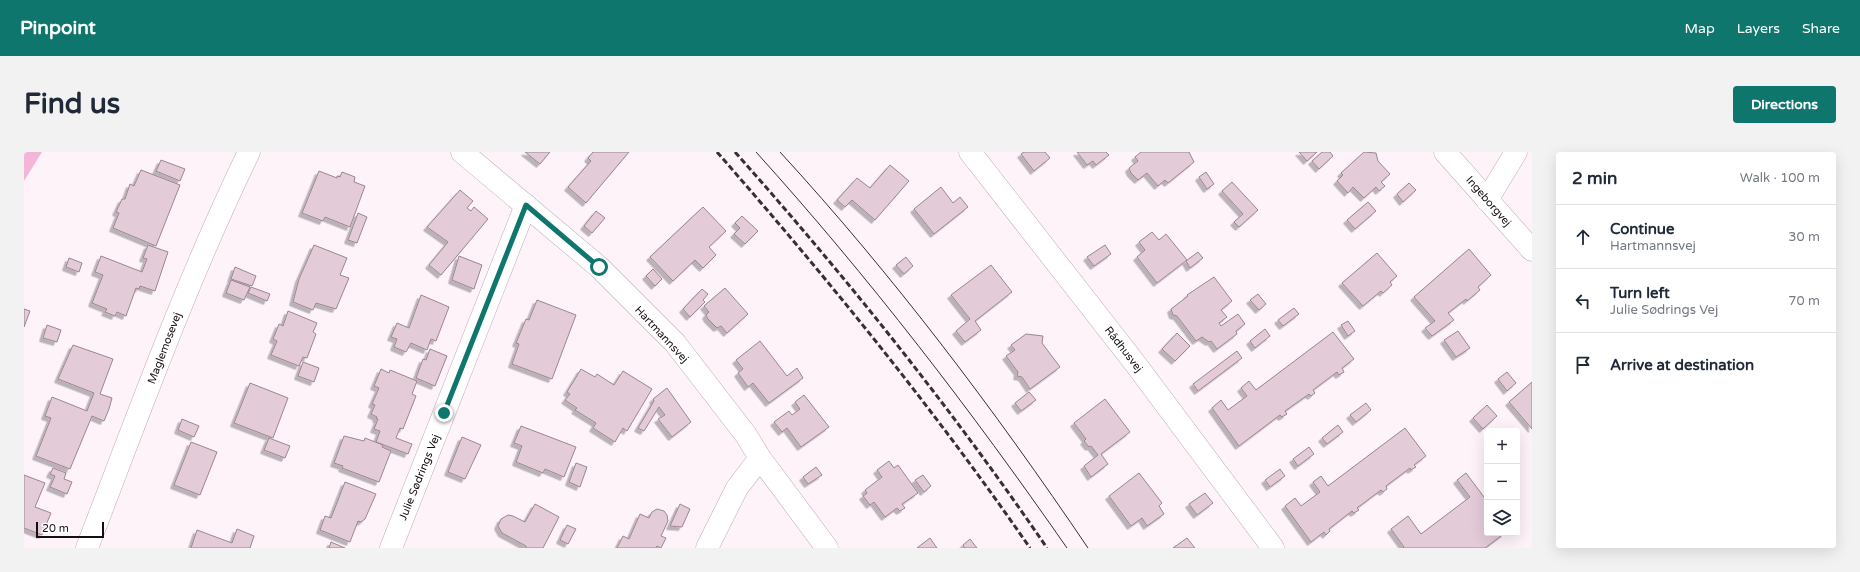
<!DOCTYPE html>
<meta charset="utf-8">
<style>
:root{--surface:#fff;--page:#f2f2f3;--text:#1f2937;--muted:#747a83;--line:#e0e1e3;--accent:#0f766e}
body{margin:0;font-family:"Varela Round",sans-serif;background:var(--page);color:var(--text)}
.controls{position:absolute;right:12px;bottom:12px;display:grid;overflow:hidden;border-radius:4px;box-shadow:0 4px 16px #0002}
.controls button{width:36px;height:36px;display:grid;place-items:center;padding:0;border:0;border-bottom:1px solid var(--line);background:var(--surface);color:var(--text);font:20px sans-serif}
.scale{position:absolute;left:12px;bottom:10px;width:68px;box-sizing:border-box;padding-left:4px;border:2px solid #160e12;border-top:0;font-size:11px;line-height:14px;white-space:nowrap;color:#160e12;-webkit-text-stroke:3px #fff;paint-order:stroke}
.stop{position:absolute;width:12px;height:12px;margin:-9px;border:3px solid #0f766e;border-radius:50%;background:#fff}
.stop.end{background:#0f766e;border-color:#fff;box-shadow:0 1px 4px #0008}
.list{margin:0;padding:0;list-style:none}
h2{display:flex;justify-content:space-between;align-items:center;height:52px;margin:0;padding:0 16px;font-size:17px}
h2 small{font-size:13px;font-weight:400;color:var(--muted)}
.list li{display:grid;grid-template-columns:26px 1fr auto;gap:12px;align-items:center;box-sizing:border-box;height:64px;padding:0 16px;border-top:1px solid var(--line)}
.list b{display:block;font-size:15px;white-space:nowrap}
.list p{margin:0;font-size:13px;white-space:nowrap;color:var(--muted)}
.list em{font-size:13px;font-style:normal;color:var(--muted)}
.icon{flex:none;width:22px;height:22px;fill:none;stroke:currentColor;stroke-width:2;stroke-linecap:round;stroke-linejoin:round}
.map{position:relative;flex:none;width:1508px;height:396px;overflow:hidden;border-radius:4px}
header{display:flex;align-items:center;gap:24px;box-sizing:border-box;height:56px;padding:0 20px;background:var(--accent);color:#fff}
header strong{font-size:19px}
nav{display:flex;gap:22px;margin-inline-start:auto;font-size:14px}
.intro{display:flex;align-items:center;justify-content:space-between;box-sizing:border-box;height:96px;padding:0 24px}
h1{margin:0;font-size:28px}
.button{padding:10px 18px;border-radius:4px;background:var(--accent);color:#fff;font-size:14px;font-weight:700}
main{display:flex;gap:24px;padding:0 24px}
aside{flex:1;background:var(--surface);border-radius:4px;box-shadow:0 4px 16px #0002}
.map>svg:first-child{display:block}
.green{fill:#f3b6d9}
.building{fill:#e3cbd8;stroke:#9c8592;filter:url(#shadow)}
.lines{fill:none;stroke-linecap:round;stroke-linejoin:round}
.minor-casing{stroke:#c2abb8;stroke-width:23}
.tertiary-casing{stroke:#c2abb8;stroke-width:23}
.minor{stroke:#fff;stroke-width:22}
.tertiary{stroke:#fff;stroke-width:22}
.tram{stroke:#372f33;stroke-width:1}
.rail{stroke:#372f33;stroke-width:3;stroke-dasharray:6 3;stroke-linecap:butt}
.route{stroke:#0f766e;stroke-width:5}
.labels{text-anchor:middle;stroke-width:3.5;stroke-linejoin:round;paint-order:stroke}
.street-label{font-size:11px;fill:#160e12;stroke:#fff}
</style>
<header>
<strong>Pinpoint</strong>
<nav><a>Map</a><a>Layers</a><a>Share</a></nav>
</header>
<div class="intro"><h1>Find us</h1><a class="button">Directions</a></div>
<main>
<div class="map">
<svg width="1508" height="396" viewBox="0 0 1508 396">
<defs>
<filter id="shadow"><feDropShadow dx="-3.5" dy="3.5" stdDeviation="0" flood-color="#0004"/></filter>
</defs>
<rect width="100%" height="100%" fill="#fdf3f9"/>
<!-- green -->
<path class="green" d="M 0,0 L 18,0 L 0,29 Z"/>
<!-- building -->
<path class="building" d="M 501,0 L 526,0 L 516,12 Z
M 569,0 L 605,0 L 562,51 L 544,35 L 567,9 L 564,6 Z
M 1000,0 L 1021,0 L 1026,6 L 1010,19 L 997,2 Z
M 1053,0 L 1082,0 L 1085,3 L 1072,13 L 1069,9 L 1063,13 Z
M 1117,0 L 1165,0 L 1170,10 L 1144,31 L 1141,28 L 1134,34 L 1123,21 L 1114,28 L 1107,21 L 1105,16 L 1114,9 L 1111,5 Z
M 1275,0 L 1293,0 L 1283,9 Z
M 1298,0 L 1306,0 L 1309,4 L 1295,17 L 1288,9 Z
M 1340,0 L 1352,1 L 1354,9 L 1366,22 L 1357,30 L 1361,34 L 1355,39 L 1352,35 L 1340,46 L 1329,35 L 1324,41 L 1313,29 L 1319,23 L 1317,21 Z
M 137,8 L 161,17 L 156,29 L 132,19 Z
M 866,13 L 885,29 L 851,68 L 828,48 L 821,55 L 813,48 L 833,26 L 846,36 Z
M 117,18 L 156,33 L 132,94 L 89,76 L 95,61 L 92,60 L 98,47 L 101,47 L 106,32 L 110,34 Z
M 295,19 L 313,26 L 313,24 L 316,25 L 318,20 L 331,25 L 330,30 L 341,34 L 326,75 L 301,65 L 299,69 L 278,61 Z
M 1182,20 L 1190,32 L 1183,37 L 1175,25 Z
M 1208,30 L 1234,58 L 1215,75 L 1210,70 L 1219,62 L 1198,39 Z
M 1385,31 L 1392,38 L 1379,50 L 1373,42 Z
M 917,35 L 929,51 L 936,45 L 944,55 L 910,82 L 890,57 Z
M 436,38 L 449,49 L 443,56 L 447,59 L 450,55 L 464,67 L 417,123 L 405,113 L 424,90 L 403,75 Z
M 1344,50 L 1352,59 L 1331,77 L 1323,68 Z
M 679,55 L 702,79 L 685,95 L 692,103 L 679,116 L 671,108 L 649,129 L 626,105 Z
M 572,59 L 581,66 L 568,81 L 560,74 Z
M 334,61 L 343,65 L 333,91 L 324,88 Z
M 718,64 L 734,79 L 721,92 L 710,82 L 716,76 L 711,71 Z
M 1128,80 L 1135,88 L 1142,82 L 1163,108 L 1133,131 L 1113,105 L 1121,98 L 1115,90 Z
M 124,93 L 144,100 L 131,139 L 116,134 L 115,137 L 112,136 L 102,164 L 93,160 L 91,164 L 81,160 L 83,157 L 68,151 L 79,123 L 71,120 L 77,104 L 118,120 L 123,107 L 119,106 Z
M 290,93 L 323,106 L 316,123 L 325,126 L 312,157 L 292,151 L 289,158 L 269,150 L 275,127 Z
M 1081,93 L 1087,102 L 1070,114 L 1063,105 Z
M 1445,97 L 1467,123 L 1454,135 L 1456,138 L 1443,149 L 1442,147 L 1424,161 L 1430,168 L 1408,184 L 1401,176 L 1411,169 L 1390,145 Z
M 1174,100 L 1179,106 L 1166,116 L 1162,109 Z
M 1353,101 L 1373,124 L 1366,130 L 1368,133 L 1359,141 L 1357,139 L 1339,154 L 1318,131 Z
M 435,104 L 458,113 L 450,137 L 428,128 Z
M 882,105 L 889,114 L 880,122 L 872,113 Z
M 45,106 L 58,111 L 55,120 L 42,115 Z
M 967,113 L 988,140 L 951,169 L 957,178 L 941,190 L 932,179 L 946,167 L 927,143 Z
M 211,115 L 232,124 L 228,134 L 207,127 Z
M 629,117 L 638,127 L 631,134 L 622,124 Z
M 1190,125 L 1208,149 L 1197,158 L 1203,165 L 1195,171 L 1197,174 L 1214,162 L 1221,172 L 1212,179 L 1213,182 L 1193,197 L 1187,189 L 1185,190 L 1178,185 L 1172,189 L 1153,164 L 1149,163 L 1147,157 L 1164,144 L 1163,143 Z
M 207,128 L 226,135 L 220,148 L 202,141 Z
M 227,135 L 246,142 L 243,149 L 224,141 Z
M 701,136 L 724,162 L 703,181 L 697,174 L 693,176 L 684,167 L 682,163 L 685,160 L 680,154 Z
M 678,137 L 684,142 L 679,148 L 681,150 L 666,165 L 659,157 Z
M 1234,142 L 1242,152 L 1235,158 L 1226,148 Z
M 397,143 L 425,155 L 412,189 L 407,187 L 403,198 L 387,191 L 382,200 L 370,195 L 373,187 L 367,185 L 373,171 L 385,176 Z
M 513,148 L 552,163 L 528,227 L 488,212 L 495,192 L 492,191 L 502,167 L 505,168 Z
M 1270,156 L 1275,162 L 1259,174 L 1254,168 Z
M 0,157 L 6,159 L 0,175 Z
M 264,159 L 293,171 L 289,180 L 292,182 L 283,206 L 279,205 L 275,214 L 247,203 L 253,189 L 249,187 L 255,172 L 259,174 Z
M 1324,169 L 1331,179 L 1324,184 L 1317,173 Z
M 23,173 L 37,178 L 33,190 L 19,186 Z
M 1241,177 L 1246,184 L 1231,196 L 1226,189 Z
M 1434,179 L 1446,196 L 1432,205 L 1420,188 Z
M 1309,180 L 1330,207 L 1318,216 L 1320,220 L 1315,223 L 1313,220 L 1289,238 L 1291,241 L 1287,244 L 1285,242 L 1261,259 L 1263,262 L 1258,265 L 1256,263 L 1215,294 L 1188,256 L 1197,248 L 1204,258 L 1223,244 L 1217,236 L 1225,229 L 1232,238 Z
M 1153,181 L 1166,194 L 1151,209 L 1138,197 Z
M 1002,182 L 1019,184 L 1018,191 L 1036,215 L 1006,237 L 998,225 L 993,224 L 994,220 L 982,204 L 991,198 L 987,193 Z
M 736,189 L 763,224 L 773,216 L 779,226 L 745,251 L 729,231 L 724,235 L 714,221 L 719,217 L 712,208 Z
M 49,193 L 89,207 L 76,242 L 88,246 L 85,257 L 80,269 L 68,264 L 46,317 L 12,304 L 27,266 L 21,264 L 28,245 L 63,259 L 70,241 L 34,227 Z
M 406,197 L 423,204 L 411,234 L 392,226 L 399,207 L 402,208 Z
M 1213,199 L 1218,206 L 1174,239 L 1169,232 Z
M 279,210 L 295,216 L 290,230 L 274,224 Z
M 357,217 L 365,221 L 366,218 L 393,229 L 388,242 L 392,244 L 379,277 L 376,276 L 372,286 L 388,292 L 384,302 L 352,290 L 356,279 L 350,277 L 354,267 L 352,267 L 353,265 L 347,262 L 351,253 L 348,252 L 355,236 L 350,234 Z
M 557,217 L 571,225 L 573,222 L 590,233 L 599,219 L 628,237 L 603,279 L 599,276 L 591,290 L 569,276 L 572,271 L 551,258 L 553,256 L 541,248 L 546,242 L 543,240 Z
M 1483,220 L 1492,231 L 1483,239 L 1474,227 Z
M 1508,230 L 1508,277 L 1485,250 Z
M 226,231 L 264,246 L 249,286 L 210,271 Z
M 643,236 L 667,270 L 648,285 L 634,267 L 641,263 L 635,255 L 620,279 L 614,276 L 630,249 L 629,247 Z
M 1005,240 L 1012,248 L 997,259 L 991,251 Z
M 780,243 L 805,275 L 777,295 L 763,276 L 758,280 L 750,270 L 765,259 L 768,263 L 776,257 L 771,250 Z
M 1081,247 L 1106,280 L 1077,302 L 1084,312 L 1067,325 L 1060,314 L 1074,303 L 1067,294 L 1065,295 L 1060,289 L 1062,287 L 1050,271 Z
M 1342,251 L 1347,258 L 1332,270 L 1326,263 Z
M 1463,253 L 1473,264 L 1459,277 L 1449,266 Z
M 158,267 L 175,274 L 170,285 L 154,278 Z
M 1314,273 L 1319,280 L 1303,292 L 1298,286 Z
M 497,274 L 552,295 L 540,325 L 521,317 L 519,321 L 492,310 L 498,294 L 490,291 Z
M 1381,276 L 1402,304 L 1390,313 L 1392,315 L 1387,318 L 1386,316 L 1362,334 L 1363,337 L 1359,340 L 1357,338 L 1333,356 L 1335,358 L 1330,361 L 1328,359 L 1305,377 L 1306,379 L 1302,383 L 1300,380 L 1287,390 L 1261,354 L 1271,346 L 1277,354 L 1296,340 L 1289,330 L 1297,324 L 1304,334 Z
M 320,284 L 340,289 L 341,286 L 359,293 L 358,295 L 367,299 L 355,330 L 318,316 L 319,314 L 310,311 Z
M 438,285 L 457,293 L 441,327 L 424,320 Z
M 245,286 L 266,294 L 261,306 L 240,298 Z
M 167,290 L 193,300 L 176,343 L 150,333 Z
M 1285,295 L 1290,302 L 1274,314 L 1269,307 Z
M 865,309 L 870,316 L 874,313 L 894,341 L 878,352 L 881,356 L 876,359 L 873,356 L 861,365 L 850,350 L 846,353 L 839,344 L 843,341 L 841,338 L 858,325 L 853,318 Z
M 552,311 L 563,315 L 556,335 L 545,330 Z
M 792,315 L 798,323 L 784,332 L 779,325 Z
M 29,316 L 42,321 L 40,327 L 48,330 L 43,342 L 26,335 L 31,324 L 26,322 Z
M 1256,317 L 1261,324 L 1246,335 L 1241,328 Z
M 1115,321 L 1138,351 L 1135,354 L 1140,362 L 1123,374 L 1118,366 L 1107,374 L 1085,344 Z
M 1442,321 L 1463,349 L 1463,381 L 1481,381 L 1461,396 L 1379,396 L 1380,395 L 1367,377 L 1384,364 L 1397,382 L 1446,345 L 1433,328 Z
M 0,323 L 21,331 L 11,355 L 27,361 L 18,383 L 0,376 Z
M 899,323 L 907,334 L 900,340 L 891,328 Z
M 321,330 L 352,342 L 341,367 L 337,370 L 334,369 L 326,390 L 296,378 L 301,364 L 307,366 Z
M 1181,341 L 1189,351 L 1173,363 L 1165,352 Z
M 511,352 L 535,365 L 519,396 L 502,396 L 502,394 L 478,381 L 474,374 L 477,367 L 484,363 L 489,364 L 501,370 Z
M 656,352 L 666,357 L 658,375 L 646,374 Z
M 633,357 L 640,359 L 643,363 L 644,369 L 637,384 L 642,386 L 637,396 L 633,394 L 632,396 L 593,396 L 599,384 L 605,387 L 616,362 L 625,366 L 628,360 Z
M 543,373 L 552,377 L 544,392 L 536,388 Z
M 213,377 L 230,384 L 226,396 L 167,396 L 173,378 L 208,391 Z
M 906,386 L 913,396 L 893,396 Z
M 1163,386 L 1171,396 L 1149,396 Z
M 946,387 L 953,396 L 941,396 L 939,393 Z
M 307,390 L 321,396 L 305,396 Z"/>
<g class="lines">
<!-- minor casing -->
<g class="minor-casing">
<path id="minor" d="M 438,0 L 575,115 L 651,191 L 722,283 L 736,306 L 803,396
M 946,0 L 1110,210 L 1249,396
M 1421,0 L 1508,98
M 1463,48 L 1492,0
M 367,396 L 502,53
M 683,396 L 713,336 L 736,306"/>
</g>
<!-- tertiary casing -->
<g class="tertiary-casing">
<path id="tertiary" d="M 63,396 C 114,263 163,128 225,0"/>
</g>
<!-- minor -->
<use href="#minor" class="minor"/>
<!-- tertiary -->
<use href="#tertiary" class="tertiary"/>
<!-- tram -->
<path class="tram" d="M 732,0 C 845,125 947,258 1043,396
M 756,0 C 869,123 970,257 1064,396"/>
<!-- rail -->
<path class="rail" d="M 693,0 C 804,127 910,257 1006,396
M 711,0 C 823,126 928,257 1023,396"/>
</g>
<g class="lines">
<!-- route -->
<path class="route" d="M 420,261 L 502,53 L 575,115"/>
</g>
<g class="labels">
<!-- street labels -->
<g class="street-label">
<text transform="translate(1465 49) rotate(49)" y="4">Ingeborgvej</text>
<text transform="translate(638 182) rotate(47)" y="4">Hartmannsvej</text>
<text transform="translate(140 196) rotate(-69)" y="4">Maglemosevej</text>
<text transform="translate(1100 197) rotate(52)" y="4">Rådhusvej</text>
<text transform="translate(395 325) rotate(-68)" y="4">Julie Sødrings Vej</text>
</g>
</g>
</svg>
<div class="controls">
<button>+</button>
<button>−</button>
<button><svg class="icon" aria-label="layers" viewBox="0 0 24 24"><path d="M12 4l9 5-9 5-9-5zM3 14l9 5 9-5"/></svg></button>
</div>
<div class="scale">20 m</div>
<div class="stop" style="left:575px;top:115px"></div>
<div class="stop end" style="left:420px;top:261px"></div>
</div>
<aside>
<h2>2 min<small>Walk · 100 m</small></h2>
<ul class="list">
<li><svg class="icon" aria-label="ahead" viewBox="0 0 24 24"><path d="M12 20V5M6 11l6-6 6 6"/></svg><div><b>Continue</b><p>Hartmannsvej</p></div><em>30 m</em></li>
<li><svg class="icon" aria-label="left" viewBox="0 0 24 24"><path d="M17 20v-9H6M10 6l-5 5 5 5"/></svg><div><b>Turn left</b><p>Julie Sødrings Vej</p></div><em>70 m</em></li>
<li><svg class="icon" aria-label="arrive" viewBox="0 0 24 24"><path d="M6 21V4h12l-3 4 3 4H6"/></svg><div><b>Arrive at destination</b></div></li>
</ul>
</aside>
</main>
